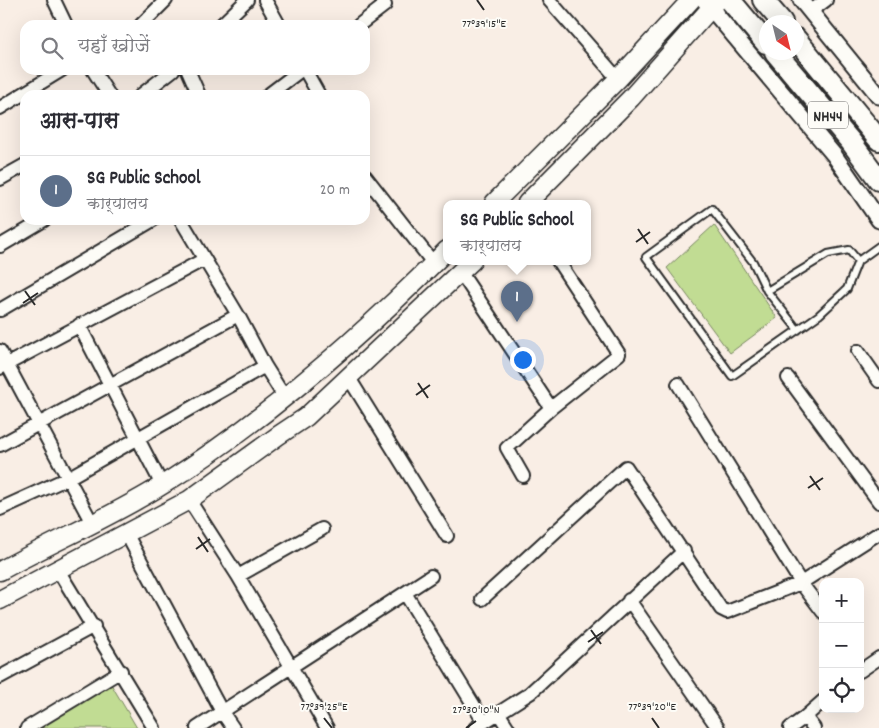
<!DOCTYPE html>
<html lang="hi">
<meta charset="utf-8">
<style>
:root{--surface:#fff;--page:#f2f2f3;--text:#2b2b33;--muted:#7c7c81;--line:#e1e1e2;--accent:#d93025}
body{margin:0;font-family:Dekko,"Playpen Sans Deva",sans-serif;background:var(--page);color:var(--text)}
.controls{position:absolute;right:15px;bottom:15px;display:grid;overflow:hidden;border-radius:10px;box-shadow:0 5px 20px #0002}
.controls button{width:45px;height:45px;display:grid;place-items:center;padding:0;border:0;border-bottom:1px solid var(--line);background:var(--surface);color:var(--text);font:25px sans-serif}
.compass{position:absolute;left:759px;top:15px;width:45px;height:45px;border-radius:50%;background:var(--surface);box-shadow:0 5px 20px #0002;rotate:145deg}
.you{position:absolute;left:522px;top:359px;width:18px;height:18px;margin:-12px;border:4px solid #fff;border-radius:50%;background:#1a73e8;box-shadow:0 0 0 8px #1a73e833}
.badge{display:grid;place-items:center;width:32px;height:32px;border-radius:50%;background:var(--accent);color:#fff;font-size:16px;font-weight:700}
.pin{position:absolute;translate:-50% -41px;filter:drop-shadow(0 1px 2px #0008)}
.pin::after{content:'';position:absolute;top:26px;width:18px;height:15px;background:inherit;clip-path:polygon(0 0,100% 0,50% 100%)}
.popup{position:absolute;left:443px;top:200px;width:148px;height:65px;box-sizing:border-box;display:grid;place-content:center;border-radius:10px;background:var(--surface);filter:drop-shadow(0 1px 4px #0005);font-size:16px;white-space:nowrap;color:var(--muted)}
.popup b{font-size:19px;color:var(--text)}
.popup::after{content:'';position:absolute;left:50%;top:100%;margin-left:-10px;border:10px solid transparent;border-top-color:var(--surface)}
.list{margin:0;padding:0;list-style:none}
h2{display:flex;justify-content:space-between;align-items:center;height:65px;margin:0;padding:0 20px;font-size:21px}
h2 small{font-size:16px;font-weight:400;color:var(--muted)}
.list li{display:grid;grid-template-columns:32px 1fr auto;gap:15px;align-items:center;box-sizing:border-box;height:70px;padding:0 20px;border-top:1px solid var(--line)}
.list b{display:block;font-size:19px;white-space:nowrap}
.list p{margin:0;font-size:16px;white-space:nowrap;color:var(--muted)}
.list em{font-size:16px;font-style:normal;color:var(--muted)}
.icon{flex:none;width:28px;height:28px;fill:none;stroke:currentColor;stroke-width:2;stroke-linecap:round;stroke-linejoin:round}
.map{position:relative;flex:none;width:879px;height:728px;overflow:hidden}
.search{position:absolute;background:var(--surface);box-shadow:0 5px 20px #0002;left:20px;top:20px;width:350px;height:55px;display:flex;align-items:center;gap:12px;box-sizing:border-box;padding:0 18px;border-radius:15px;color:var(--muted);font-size:19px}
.panel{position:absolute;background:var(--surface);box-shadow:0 5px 20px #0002;left:20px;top:90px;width:350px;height:135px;border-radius:15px}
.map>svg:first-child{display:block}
.park{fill:#c1dc93;stroke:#76845f}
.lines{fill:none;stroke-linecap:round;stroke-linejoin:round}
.service-casing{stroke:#2b2b2b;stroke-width:10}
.minor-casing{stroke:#2b2b2b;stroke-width:16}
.tertiary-casing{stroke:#2b2b2b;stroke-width:19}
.secondary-casing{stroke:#2b2b2b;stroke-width:21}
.trunk-casing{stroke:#2b2b2b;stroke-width:24}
.service{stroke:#fdfcf7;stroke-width:6}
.minor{stroke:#fdfcf7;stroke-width:12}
.tertiary{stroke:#fdfcf7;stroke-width:15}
.secondary{stroke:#fdfcf7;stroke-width:18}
.trunk{stroke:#fdfcf7;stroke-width:20}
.ticks{fill:none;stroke:#2b2b2b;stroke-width:2}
.labels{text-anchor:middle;stroke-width:4;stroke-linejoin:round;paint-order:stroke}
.shield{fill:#fdfcf7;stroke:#6a6a68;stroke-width:1}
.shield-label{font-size:16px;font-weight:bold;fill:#2b2b2b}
.ticks-label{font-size:12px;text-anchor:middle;fill:#2b2b2b;stroke:#fdfcf7;stroke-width:4;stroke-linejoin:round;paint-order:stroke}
</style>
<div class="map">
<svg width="879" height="728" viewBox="0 0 879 728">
<rect width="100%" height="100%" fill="#f9eee5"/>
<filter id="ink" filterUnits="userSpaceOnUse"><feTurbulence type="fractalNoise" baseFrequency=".02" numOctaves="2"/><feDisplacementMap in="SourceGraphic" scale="10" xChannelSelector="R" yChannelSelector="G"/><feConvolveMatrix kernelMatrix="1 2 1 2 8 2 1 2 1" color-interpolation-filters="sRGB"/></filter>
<g filter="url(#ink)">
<!-- park -->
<path class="park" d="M 714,225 L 777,318 L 730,353 L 667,268 Z
M 111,684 L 137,728 L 40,728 Z"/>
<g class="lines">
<!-- service casing -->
<g class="service-casing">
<path id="service" d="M 767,291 L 828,254 L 849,250 L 858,261
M 798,330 L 767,291 L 753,262 L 712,209 L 646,257 L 732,376 L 819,315 L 847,289 L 858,261 L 879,246"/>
</g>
<!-- minor casing -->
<g class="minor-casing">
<path id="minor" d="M 54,0 L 66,25
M 265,0 L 279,25
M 549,0 L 618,79
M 810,12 L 826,0
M 141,25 L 166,0
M 221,25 L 247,0
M 359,25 L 385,5 L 382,0
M 93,70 L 109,95
M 188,70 L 199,95
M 305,70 L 319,95
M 141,95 L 173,70
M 268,95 L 301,70
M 0,108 L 62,70
M 365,176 L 434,264
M 0,179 L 25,165
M 181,220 L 238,315 L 265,366 L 285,398
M 0,246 L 44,220
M 461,273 L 551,408 L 619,354 L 558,261
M 0,310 L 153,220
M 79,325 L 162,485
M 0,351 L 92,523
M 858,351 L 879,381
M 0,368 L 203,260
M 349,378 L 447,536
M 788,378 L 879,502
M 678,384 L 801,583 L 823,612
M 0,445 L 238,315
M 523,476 L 507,448 L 551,408
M 189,500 L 238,576 L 327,728
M 0,509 L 68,478 L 265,366
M 126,533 L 222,712 L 233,728
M 58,570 L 154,728
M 238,576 L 322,529
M 405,593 L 484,722
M 482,599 L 626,467 L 721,609 L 727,612 L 801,583 L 879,533
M 629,600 L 718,728
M 860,671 L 879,658
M 0,677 L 94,626
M 499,714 L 508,728
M 27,728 L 121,671
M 197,728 L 431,576
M 475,728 L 530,693 L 684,551
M 790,728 L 805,717
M 814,728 L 805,717 L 823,701"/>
</g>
<!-- tertiary casing -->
<g class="tertiary-casing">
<path id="tertiary" d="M 704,0 L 834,155 L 879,220
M 801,0 L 879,96"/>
</g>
<!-- secondary casing -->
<g class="secondary-casing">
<path id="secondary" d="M 494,203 L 618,79 L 691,0
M 527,203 L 631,98 L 718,0
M 0,571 C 54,541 112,517 164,484 C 268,418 361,337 447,250
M 0,600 L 189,500 L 279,435 L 306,417 L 472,261"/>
</g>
<!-- trunk casing -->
<g class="trunk-casing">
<path id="trunk" d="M 730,0 L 766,43
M 763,0 L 782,22
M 796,39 L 879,140
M 775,52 L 851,142 L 879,180"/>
</g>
<!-- service -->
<use href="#service" class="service"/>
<!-- minor -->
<use href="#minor" class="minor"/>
<!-- tertiary -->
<use href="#tertiary" class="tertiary"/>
<!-- secondary -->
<use href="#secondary" class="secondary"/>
<!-- trunk -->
<use href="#trunk" class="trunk"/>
</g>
</g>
<!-- ticks -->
<path class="ticks" d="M 477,0 L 484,10M 638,229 L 648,244M 636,242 L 650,232M 25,291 L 35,305M 23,303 L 38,293M 418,383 L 428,398M 416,395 L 430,385M 810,476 L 820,490M 808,488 L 823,478M 198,537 L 208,552M 196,549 L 210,539M 591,630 L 601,644M 588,642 L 603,632M 324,718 L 332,728M 652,718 L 659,728M 466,728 L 476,721"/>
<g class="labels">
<!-- shield labels -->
<rect class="shield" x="808" y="101.5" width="40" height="27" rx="4"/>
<g class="shield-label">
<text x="828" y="121">NH44</text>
</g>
</g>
<g class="ticks-label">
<text x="484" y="27">77°39'15"E</text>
<text x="324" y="710">77°39'25"E</text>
<text x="652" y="710">77°39'20"E</text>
<text x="476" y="713">27°30'10"N</text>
</g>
</svg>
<div class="controls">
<button>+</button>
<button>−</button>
<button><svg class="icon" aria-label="locate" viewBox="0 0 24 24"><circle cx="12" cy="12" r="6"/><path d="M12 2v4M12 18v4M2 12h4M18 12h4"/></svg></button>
</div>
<svg class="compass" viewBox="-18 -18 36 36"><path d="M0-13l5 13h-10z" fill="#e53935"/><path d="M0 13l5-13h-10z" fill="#7c7c81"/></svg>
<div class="you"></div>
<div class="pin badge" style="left:517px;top:322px;background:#5c6f8a">1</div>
<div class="popup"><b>SG Public School</b>कार्यालय</div>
<div class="search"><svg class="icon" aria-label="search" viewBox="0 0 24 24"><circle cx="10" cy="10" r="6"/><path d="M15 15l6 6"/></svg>यहाँ खोजें</div>
<section class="panel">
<h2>आस-पास<small></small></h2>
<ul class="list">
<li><span class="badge" style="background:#5c6f8a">1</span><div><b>SG Public School</b><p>कार्यालय</p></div><em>20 m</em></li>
</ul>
</section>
</div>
